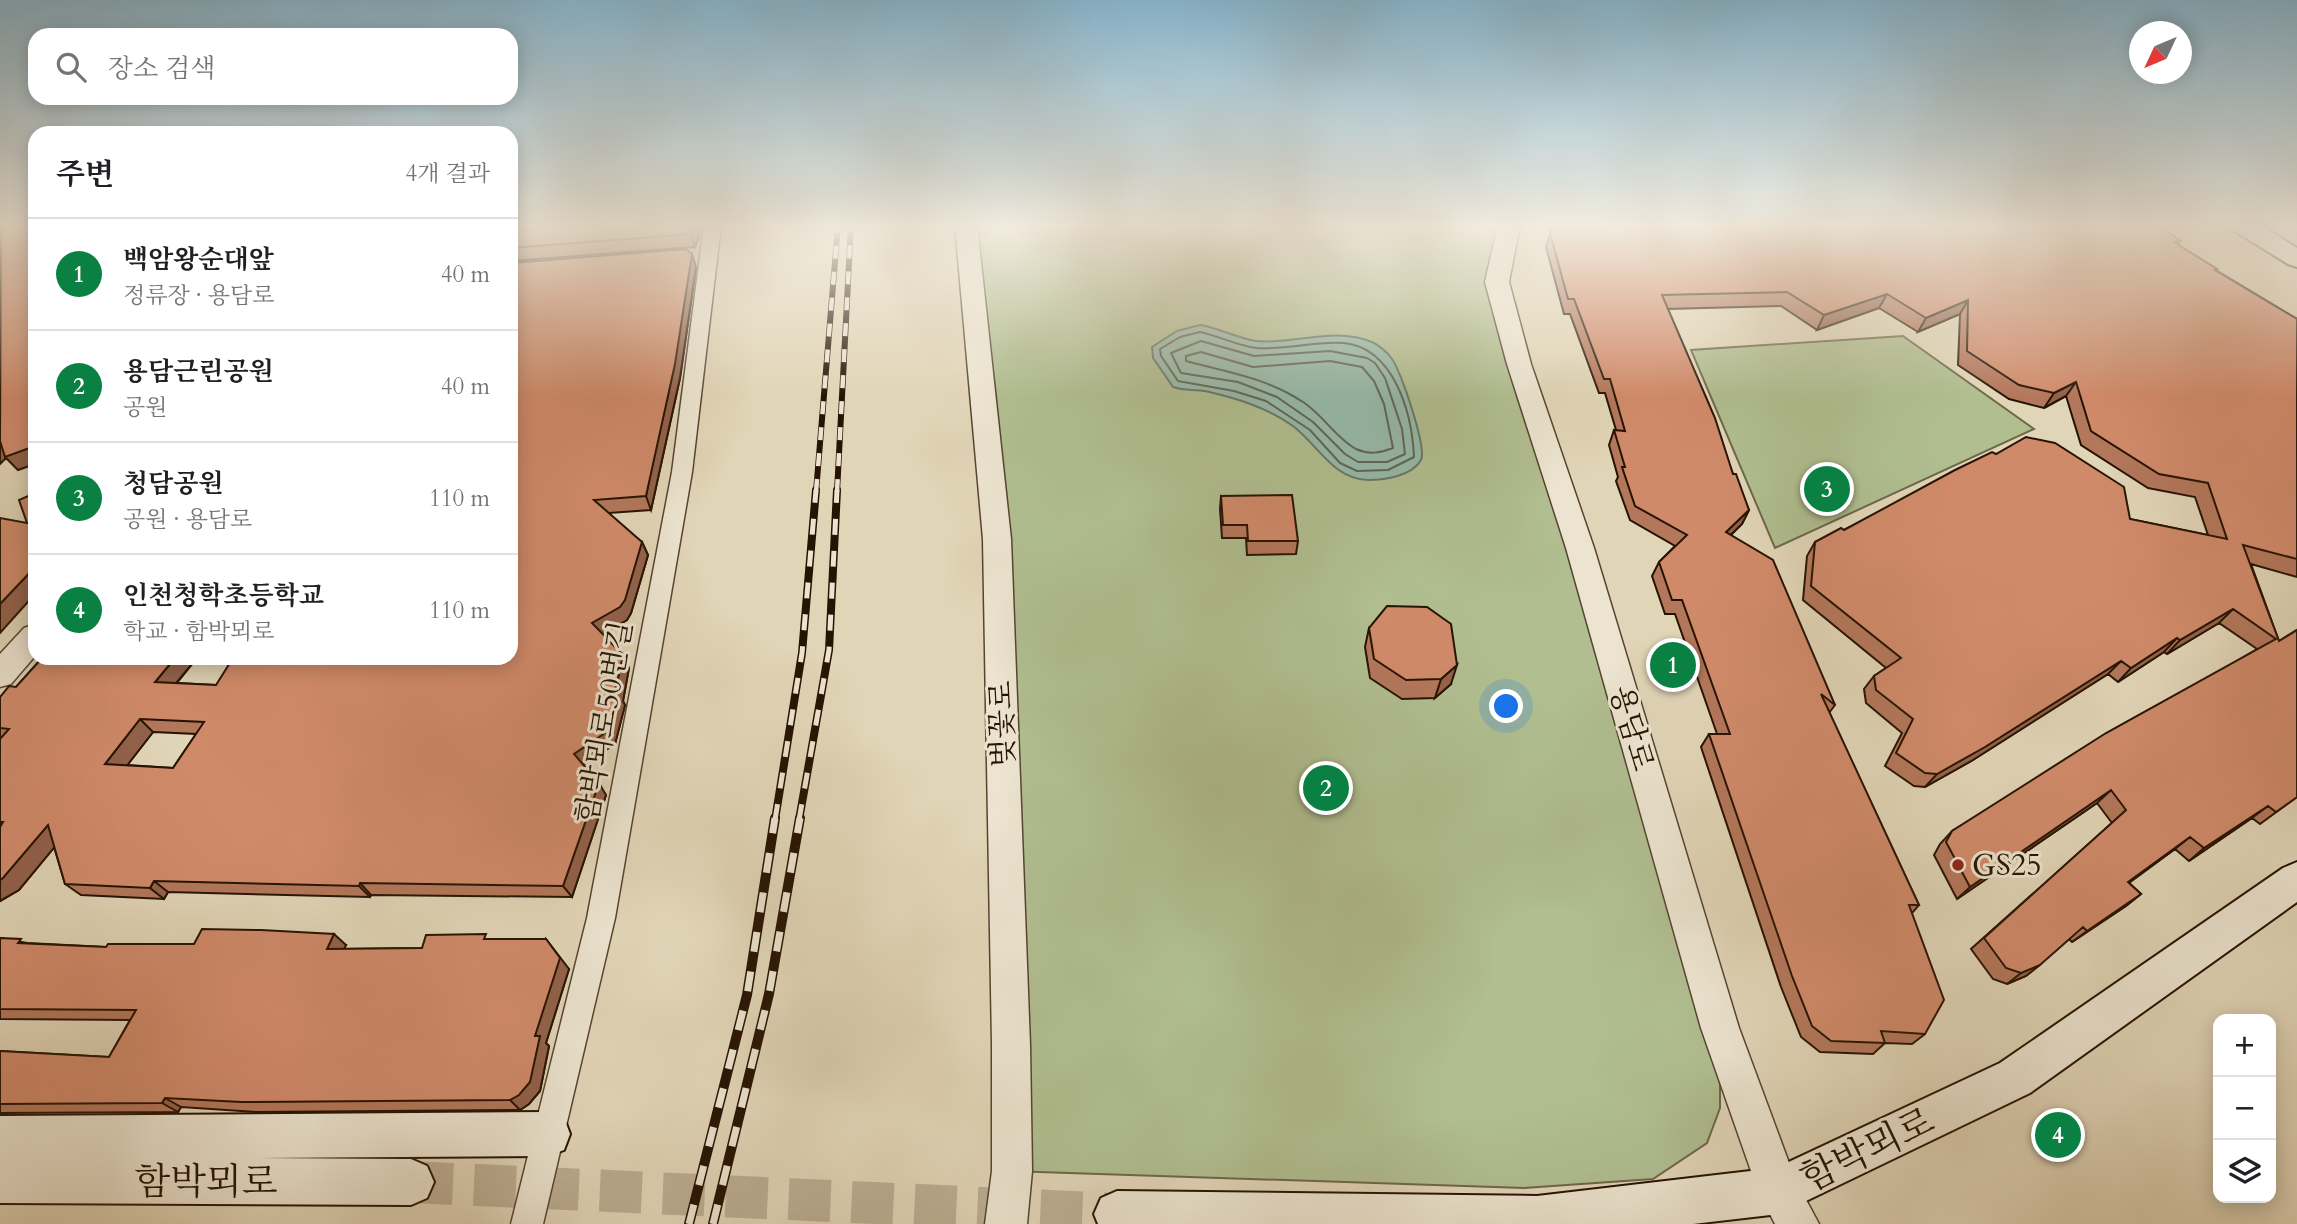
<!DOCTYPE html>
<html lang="ko">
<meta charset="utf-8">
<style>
:root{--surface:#fff;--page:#f6f6f6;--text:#202124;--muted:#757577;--line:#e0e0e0;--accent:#0b8043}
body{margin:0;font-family:Cardo,"Noto Serif KR",serif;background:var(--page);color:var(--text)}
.controls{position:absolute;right:21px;bottom:21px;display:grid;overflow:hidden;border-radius:14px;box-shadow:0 4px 18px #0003}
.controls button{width:63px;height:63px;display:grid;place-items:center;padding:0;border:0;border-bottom:2px solid var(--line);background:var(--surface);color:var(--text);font:35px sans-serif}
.compass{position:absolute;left:2129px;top:21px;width:63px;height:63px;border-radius:50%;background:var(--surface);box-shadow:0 4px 18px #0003;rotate:226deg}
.you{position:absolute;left:1507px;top:707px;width:24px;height:24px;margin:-18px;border:5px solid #fff;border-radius:50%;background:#1a73e8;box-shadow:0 0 0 10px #1a73e833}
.badge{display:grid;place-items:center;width:46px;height:46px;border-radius:50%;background:var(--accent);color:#fff;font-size:23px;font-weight:700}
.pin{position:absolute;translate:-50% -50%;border:4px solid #fff;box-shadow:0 2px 7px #0006}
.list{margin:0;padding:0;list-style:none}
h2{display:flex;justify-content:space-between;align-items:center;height:91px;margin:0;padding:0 28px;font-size:30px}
h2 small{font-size:23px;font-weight:400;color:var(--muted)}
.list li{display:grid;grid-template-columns:46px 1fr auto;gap:21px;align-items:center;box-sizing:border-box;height:112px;padding:0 28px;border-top:2px solid var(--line)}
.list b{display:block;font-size:26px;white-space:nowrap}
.list p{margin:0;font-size:23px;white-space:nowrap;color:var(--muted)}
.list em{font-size:23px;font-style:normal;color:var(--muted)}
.icon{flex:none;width:38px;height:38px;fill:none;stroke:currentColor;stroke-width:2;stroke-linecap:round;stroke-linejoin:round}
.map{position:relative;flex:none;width:2297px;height:1224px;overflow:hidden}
.search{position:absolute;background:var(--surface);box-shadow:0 4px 18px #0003;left:28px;top:28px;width:490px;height:77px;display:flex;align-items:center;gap:18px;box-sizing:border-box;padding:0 24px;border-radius:21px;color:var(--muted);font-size:26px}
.panel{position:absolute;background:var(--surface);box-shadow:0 4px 18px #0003;left:28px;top:126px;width:490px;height:539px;border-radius:21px}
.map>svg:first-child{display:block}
.green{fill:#b0be90;stroke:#6c684a;stroke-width:2}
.water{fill:#95b9a9;stroke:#697767;stroke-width:2}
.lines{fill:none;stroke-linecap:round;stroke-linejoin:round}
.shore{stroke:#5e6656;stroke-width:2}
.secondary-tunnel{stroke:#bcae93;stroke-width:42;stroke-dasharray:42 21;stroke-linecap:butt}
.minor-casing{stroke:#564430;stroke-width:3}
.tertiary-casing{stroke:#564430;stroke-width:3}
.secondary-casing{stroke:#271303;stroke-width:4}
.minor{fill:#ece4d0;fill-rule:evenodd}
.tertiary{fill:#ece4d0;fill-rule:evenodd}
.secondary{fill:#ece4d0;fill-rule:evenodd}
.rail-far2-casing{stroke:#271303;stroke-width:6}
.rail-far1-casing{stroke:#271303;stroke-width:8}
.rail-casing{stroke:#271303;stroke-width:10}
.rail-far2{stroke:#ece4d0;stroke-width:4.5;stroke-dasharray:13;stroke-linecap:butt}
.rail-far1{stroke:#ece4d0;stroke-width:5;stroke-dasharray:16;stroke-linecap:butt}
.rail{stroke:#ece4d0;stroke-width:7;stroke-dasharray:20;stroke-linecap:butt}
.wall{fill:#b3775b;stroke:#271303;stroke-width:2;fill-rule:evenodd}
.shaded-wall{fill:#92614a;stroke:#271303;stroke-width:2}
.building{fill:#d08a6a;stroke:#271303;stroke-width:2;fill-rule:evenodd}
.poi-dot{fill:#8f2418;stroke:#ece4d0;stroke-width:2.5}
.labels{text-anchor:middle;stroke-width:6;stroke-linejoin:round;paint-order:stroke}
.street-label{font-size:30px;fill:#271303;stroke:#ece4d0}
.poi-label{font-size:30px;fill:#271303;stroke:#ece4d0;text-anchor:start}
.near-street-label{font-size:37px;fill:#271303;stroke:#ece4d0}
</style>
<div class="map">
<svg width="2297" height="1224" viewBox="0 0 2297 1224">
<rect width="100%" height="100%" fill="#e1d5b7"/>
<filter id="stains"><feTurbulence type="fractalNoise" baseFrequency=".00286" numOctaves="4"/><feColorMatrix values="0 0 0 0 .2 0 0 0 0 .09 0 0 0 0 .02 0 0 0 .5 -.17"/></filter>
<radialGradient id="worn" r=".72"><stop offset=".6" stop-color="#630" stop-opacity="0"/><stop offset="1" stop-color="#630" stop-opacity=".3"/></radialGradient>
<!-- green -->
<path class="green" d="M 966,225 L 1483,225 L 1506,238 L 1499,276 L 1720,1028 L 1720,1108 L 1707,1143 L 1653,1179 L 1524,1188 L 1012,1171 L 997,539 Z
M 1903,336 L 2034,429 L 1775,548 L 1691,350 Z"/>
<!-- water -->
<path class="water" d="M 1200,325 C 1219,328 1237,338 1256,341 C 1294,345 1334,326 1372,342 C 1380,346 1387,352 1392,359 C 1401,371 1427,448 1421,460 C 1412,476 1385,480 1368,480 C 1333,479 1318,445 1293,426 C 1266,407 1236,398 1205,391 C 1194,389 1183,391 1173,387 L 1153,358 L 1152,347 L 1177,331 Z"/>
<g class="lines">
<!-- shore -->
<path class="shore" d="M 1200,332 C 1219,336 1238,346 1257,348 C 1286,350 1315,341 1344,343 C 1394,348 1412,413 1414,457 L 1388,470 L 1357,471 L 1340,463 L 1310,430 L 1266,401 L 1234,391 L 1178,381 L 1161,356 L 1160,349 L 1180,337 Z
M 1201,341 L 1254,356 L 1330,351 L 1367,358 L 1375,363 L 1385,378 L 1402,429 L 1405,454 L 1387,462 L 1358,462 L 1345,454 L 1313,422 L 1277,397 L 1238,382 L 1181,373 L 1171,353 Z
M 1201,352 L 1253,367 L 1330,361 L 1362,367 L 1374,381 L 1384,404 L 1393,448 C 1380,453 1369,455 1356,449 C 1336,438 1323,415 1303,402 C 1267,378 1227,372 1186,361 L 1186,356 Z"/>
<!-- secondary-tunnel -->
<path class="secondary-tunnel" d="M 411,1182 L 1117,1214"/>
<!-- minor casing -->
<g class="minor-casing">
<path id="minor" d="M 704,225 L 721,225 L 692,472 L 615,918 L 543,1224 L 511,1224 L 587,918 L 672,472 Z"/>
</g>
<!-- tertiary casing -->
<g class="tertiary-casing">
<path id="tertiary" d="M 955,225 L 977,225 L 1011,539 L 1030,1045 L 1032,1171 L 1027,1224 L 985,1224 L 992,1171 L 992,1045 L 983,539 Z
M 1498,225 L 1520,225 L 1509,282 L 1531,364 L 1594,548 L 1739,1028 L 1795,1179 L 1819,1224 L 1775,1224 L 1758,1191 L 1701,1028 L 1566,548 L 1507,364 L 1485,282 Z
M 35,624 L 35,656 L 11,684 L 0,687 L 0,654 L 24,628 Z"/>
</g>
<!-- secondary casing -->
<g class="secondary-casing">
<path id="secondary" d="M 2230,225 L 2260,225 L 2297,248 L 2297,267 L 2288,264 L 2233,230 Z
M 2297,862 L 2297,902 L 2030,1093 L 1779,1214 L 1693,1224 L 1098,1224 L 1094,1214 L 1101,1198 L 1117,1191 L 1537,1196 L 1776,1168 L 2000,1063 L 2283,868 Z
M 548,1112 L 564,1118 L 570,1134 L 564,1150 L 548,1156 L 260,1158 L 411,1159 L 427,1166 L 434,1182 L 427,1198 L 411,1205 L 0,1203 L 0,1116 Z"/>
</g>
<!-- minor -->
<use href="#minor" class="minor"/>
<!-- tertiary -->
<use href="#tertiary" class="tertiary"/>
<!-- secondary -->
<use href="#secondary" class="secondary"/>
<!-- rail-far2 casing -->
<g class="rail-far2-casing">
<path id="rail-far2" d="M 816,492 L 838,225
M 837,492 L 851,225"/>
</g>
<!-- rail-far1 casing -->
<g class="rail-far1-casing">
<path id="rail-far1" d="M 775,820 L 802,653 L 816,490
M 799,820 L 829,650 L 837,490"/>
</g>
<!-- rail casing -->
<g class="rail-casing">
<path id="rail" d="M 689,1224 L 747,995 L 775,818
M 713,1224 L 769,994 L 800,818"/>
</g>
<!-- rail-far2 -->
<use href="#rail-far2" class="rail-far2"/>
<!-- rail-far1 -->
<use href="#rail-far1" class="rail-far1"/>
<!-- rail -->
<use href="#rail" class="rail"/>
</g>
<!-- wall -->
<path class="wall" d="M 511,225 L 703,225 L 695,247 L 511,261 Z
M 1549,225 L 1768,225 L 1769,227 L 2180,241 L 2177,244 L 2216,270 L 2297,319 L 2297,577 L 2251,564 L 2279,641 L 2297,630 L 2297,797 L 2260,824 L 2252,818 L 2189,861 L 2175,849 L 2129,883 L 2141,894 L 2126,906 L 2072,942 L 2069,939 L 2026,976 L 2007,984 L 1993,979 L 1971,949 L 2112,823 L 2097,803 L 1957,899 L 1934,855 L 1940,844 L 1952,831 L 2257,649 L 2219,623 L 2167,654 L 2164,652 L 2118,682 L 2108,674 L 1973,760 L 1925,787 L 1914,786 L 1885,766 L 1902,733 L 1866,703 L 1864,689 L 1874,676 L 1886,668 L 1803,600 L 1807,556 L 1815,542 L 1844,530 L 1996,454 L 2130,519 L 2208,535 L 2195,497 L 2148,488 L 2081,445 L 2066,396 L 2044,408 L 2009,399 L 1958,365 L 1960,314 L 1918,332 L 1879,308 L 1817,330 L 1781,306 L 1668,309 L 1733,474 L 1749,510 L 1742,524 L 1731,535 L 1835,705 L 1829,713 L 1919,905 L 1912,913 L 1925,1034 L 1912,1044 L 1885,1043 L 1873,1054 L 1820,1052 L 1801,1037 L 1781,987 L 1701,747 L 1709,734 L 1717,734 L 1675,614 L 1665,614 L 1652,576 L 1659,562 L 1675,546 L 1630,520 L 1616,481 L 1618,477 L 1609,445 L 1614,430 L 1616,430 L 1605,393 L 1599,393 L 1570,314 L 1564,314 L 1546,247 L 1550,233 L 1551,232 Z
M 696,267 L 680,378 L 651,510 L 608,513 L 642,542 L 648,555 L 631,613 L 627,620 L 603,634 L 629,668 L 623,701 L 625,705 L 615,744 L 583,765 L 606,795 L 572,897 L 371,895 L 370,897 L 168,892 L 164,899 L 81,895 L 65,884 L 54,847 L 19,890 L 0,901 L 0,697 L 16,687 L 42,658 L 197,658 L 177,683 L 216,685 L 511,658 ZM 153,732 L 196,734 L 173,768 L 127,765 Z
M 1221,496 L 1298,541 L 1296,554 L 1247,555 L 1246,538 L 1222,538 L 1220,509 Z
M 1369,628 L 1451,684 L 1435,698 L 1402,699 L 1370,678 L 1365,647 Z
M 0,938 L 27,943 L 106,947 L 346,945 L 344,949 L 422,948 L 490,939 L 569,969 L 546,1043 L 549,1046 L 540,1091 L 529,1104 L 520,1110 L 256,1112 L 181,1107 L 178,1112 L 0,1113 L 0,1051 L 109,1057 L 130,1020 L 0,1019 Z"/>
<!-- shaded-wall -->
<path class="shaded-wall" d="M 694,225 L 703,225 L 695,247 L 691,234 Z
M 692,254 L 696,267 L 680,378 L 651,510 L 646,496 Z
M 1887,294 L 1879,308 L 1817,330 L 1824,315 Z
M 1968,300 L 1960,314 L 1918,332 L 1926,318 Z
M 2076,382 L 2066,396 L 2044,408 L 2054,393 Z
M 0,440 L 35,446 L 35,464 L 18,470 L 6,458 L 0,464 Z
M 1749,510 L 1742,524 L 1719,546 L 1726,532 Z
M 642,542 L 648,555 L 631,613 L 627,620 L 599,636 L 592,623 Z
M 35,567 L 35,594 L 0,633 L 0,604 Z
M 2233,609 L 2219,623 L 2167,654 L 2180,640 Z
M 2177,638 L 2164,652 L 2118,682 L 2131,668 Z
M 623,655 L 629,668 L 623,701 L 625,705 L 615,744 L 581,766 L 574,754 L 615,692 Z
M 175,658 L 197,658 L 167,694 L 155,682 Z
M 2121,661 L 2108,674 L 1973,760 L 1925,787 L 1937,774 Z
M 1457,665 L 1451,684 L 1435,698 L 1441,679 Z
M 140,719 L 153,732 L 119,776 L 105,764 Z
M 599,783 L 606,795 L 572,897 L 563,886 Z
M 2111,790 L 2097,803 L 1957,899 L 1970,887 Z
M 2268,806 L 2252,818 L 2189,861 L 2204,848 Z
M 48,825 L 63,837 L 19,890 L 0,901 L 0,880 Z
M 2190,837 L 2175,849 L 2113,894 L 2128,882 Z
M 154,881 L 168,892 L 164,899 L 150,888 Z
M 360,883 L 371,895 L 370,897 L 359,886 Z
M 2141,894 L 2126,906 L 2072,942 L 2087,931 Z
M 334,934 L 346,945 L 339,960 L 327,949 Z
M 546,939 L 569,969 L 546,1043 L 549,1046 L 540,1091 L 529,1104 L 520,1110 L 510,1100 L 535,1036 Z
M 2040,965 L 2026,976 L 2007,984 L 2021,973 Z
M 165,1098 L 181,1107 L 178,1112 L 162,1103 Z"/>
<!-- building -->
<path class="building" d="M 1,225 L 35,225 L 35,446 L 5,457 L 0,441 Z
M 511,225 L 694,225 L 691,234 L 511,248 Z
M 1557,225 L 1768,225 L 1769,227 L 1771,225 L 2159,225 L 2180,241 L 2174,242 L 2217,269 L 2215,270 L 2297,319 L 2297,559 L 2243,545 L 2279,641 L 2297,630 L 2297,797 L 2276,812 L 2268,806 L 2204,848 L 2190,837 L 2128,882 L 2141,894 L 2087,931 L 2083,927 L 2040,965 L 2021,973 L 2006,968 L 1984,938 L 2126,810 L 2111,790 L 1970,887 L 1946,842 L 1952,831 L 2106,733 L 2276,639 L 2233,609 L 2180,640 L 2177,638 L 2131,668 L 2121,661 L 1985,747 L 1937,774 L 1925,773 L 1896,753 L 1913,719 L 1876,690 L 1874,676 L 1901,658 L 1811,586 L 1815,542 L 1841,528 L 1844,530 L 1955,470 L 1992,452 L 1996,454 L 2026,437 L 2055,443 L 2124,487 L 2130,519 L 2227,539 L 2208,483 L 2159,474 L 2091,431 L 2076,382 L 2054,393 L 2019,385 L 1967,351 L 1968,300 L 1926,318 L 1887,294 L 1824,315 L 1787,292 L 1662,295 L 1715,418 L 1733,474 L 1736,474 L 1749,510 L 1726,532 L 1773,560 L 1835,705 L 1821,694 L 1919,905 L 1909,905 L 1944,1000 L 1925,1034 L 1881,1031 L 1885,1043 L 1831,1041 L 1812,1026 L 1792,976 L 1709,734 L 1730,734 L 1682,600 L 1672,600 L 1659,562 L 1687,535 L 1635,506 L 1622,467 L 1625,467 L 1614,430 L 1625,431 L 1610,379 L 1604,379 L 1574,299 L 1568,299 L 1550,233 L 1558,228 Z
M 686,249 L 692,254 L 675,364 L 646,496 L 594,500 L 642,542 L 625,600 L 620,607 L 592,623 L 623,655 L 615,692 L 618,692 L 608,731 L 574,754 L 599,783 L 563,886 L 360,883 L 359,886 L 154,881 L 150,888 L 65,884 L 48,825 L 3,878 L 0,880 L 0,827 L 3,822 L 0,822 L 0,739 L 9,729 L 0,728 L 0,697 L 9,686 L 16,687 L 42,658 L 175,658 L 155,682 L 216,685 L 233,658 L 511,658 L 511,263 ZM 140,719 L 204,722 L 173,768 L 105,764 Z
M 35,493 L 35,567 L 0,604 L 0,518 L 27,523 L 19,500 Z
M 1292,495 L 1298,541 L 1248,541 L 1247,525 L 1223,525 L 1221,496 Z
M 1387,606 L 1427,607 L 1451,624 L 1457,665 L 1441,679 L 1406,680 L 1374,659 L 1369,628 Z
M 202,929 L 261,930 L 334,934 L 327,949 L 422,948 L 426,935 L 486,934 L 484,939 L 546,939 L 560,958 L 535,1036 L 540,1036 L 530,1082 L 519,1095 L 510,1100 L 241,1102 L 165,1098 L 162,1103 L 0,1104 L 0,1051 L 109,1057 L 136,1010 L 0,1009 L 0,938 L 21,939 L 18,943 L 106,947 L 108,944 L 194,944 Z"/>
<!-- sky -->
<linearGradient id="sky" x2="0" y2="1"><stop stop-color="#87b6cf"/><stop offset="0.57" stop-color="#f2ecdf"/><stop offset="1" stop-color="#f2ecdf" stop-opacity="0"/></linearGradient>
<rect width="2297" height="397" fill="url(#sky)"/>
<!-- markers -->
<circle class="poi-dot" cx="1958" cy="865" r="7"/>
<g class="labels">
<!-- street labels -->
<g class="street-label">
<text transform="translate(604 722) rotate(-80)" y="10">함박뫼로50번길</text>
<text transform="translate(1002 724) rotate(-92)" y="10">벚꽃로</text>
<text transform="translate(1632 728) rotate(74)" y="10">용담로</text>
</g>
<!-- poi labels -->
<g class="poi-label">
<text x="1972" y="875">GS25</text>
</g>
<!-- near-street labels -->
<g class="near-street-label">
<text transform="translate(1867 1149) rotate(-26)" y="13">함박뫼로</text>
<text x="206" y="1194">함박뫼로</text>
</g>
</g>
<rect width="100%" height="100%" filter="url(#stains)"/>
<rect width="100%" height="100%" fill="url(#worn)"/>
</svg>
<div class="controls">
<button>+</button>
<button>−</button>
<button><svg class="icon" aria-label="layers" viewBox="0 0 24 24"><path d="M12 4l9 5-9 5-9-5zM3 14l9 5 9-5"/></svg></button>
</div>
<svg class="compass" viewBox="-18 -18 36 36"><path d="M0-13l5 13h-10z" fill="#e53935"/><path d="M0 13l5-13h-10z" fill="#757577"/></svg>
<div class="you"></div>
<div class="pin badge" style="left:1673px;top:665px">1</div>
<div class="pin badge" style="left:1326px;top:788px">2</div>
<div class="pin badge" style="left:1827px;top:489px">3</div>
<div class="pin badge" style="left:2058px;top:1135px">4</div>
<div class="search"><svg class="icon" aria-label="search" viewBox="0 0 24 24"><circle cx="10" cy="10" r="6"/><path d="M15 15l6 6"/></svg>장소 검색</div>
<section class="panel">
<h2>주변<small>4개 결과</small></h2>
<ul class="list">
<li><span class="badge">1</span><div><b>백암왕순대앞</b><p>정류장 · 용담로</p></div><em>40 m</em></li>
<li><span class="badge">2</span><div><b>용담근린공원</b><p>공원</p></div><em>40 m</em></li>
<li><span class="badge">3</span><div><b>청담공원</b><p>공원 · 용담로</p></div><em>110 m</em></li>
<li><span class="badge">4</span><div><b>인천청학초등학교</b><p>학교 · 함박뫼로</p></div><em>110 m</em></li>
</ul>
</section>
</div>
